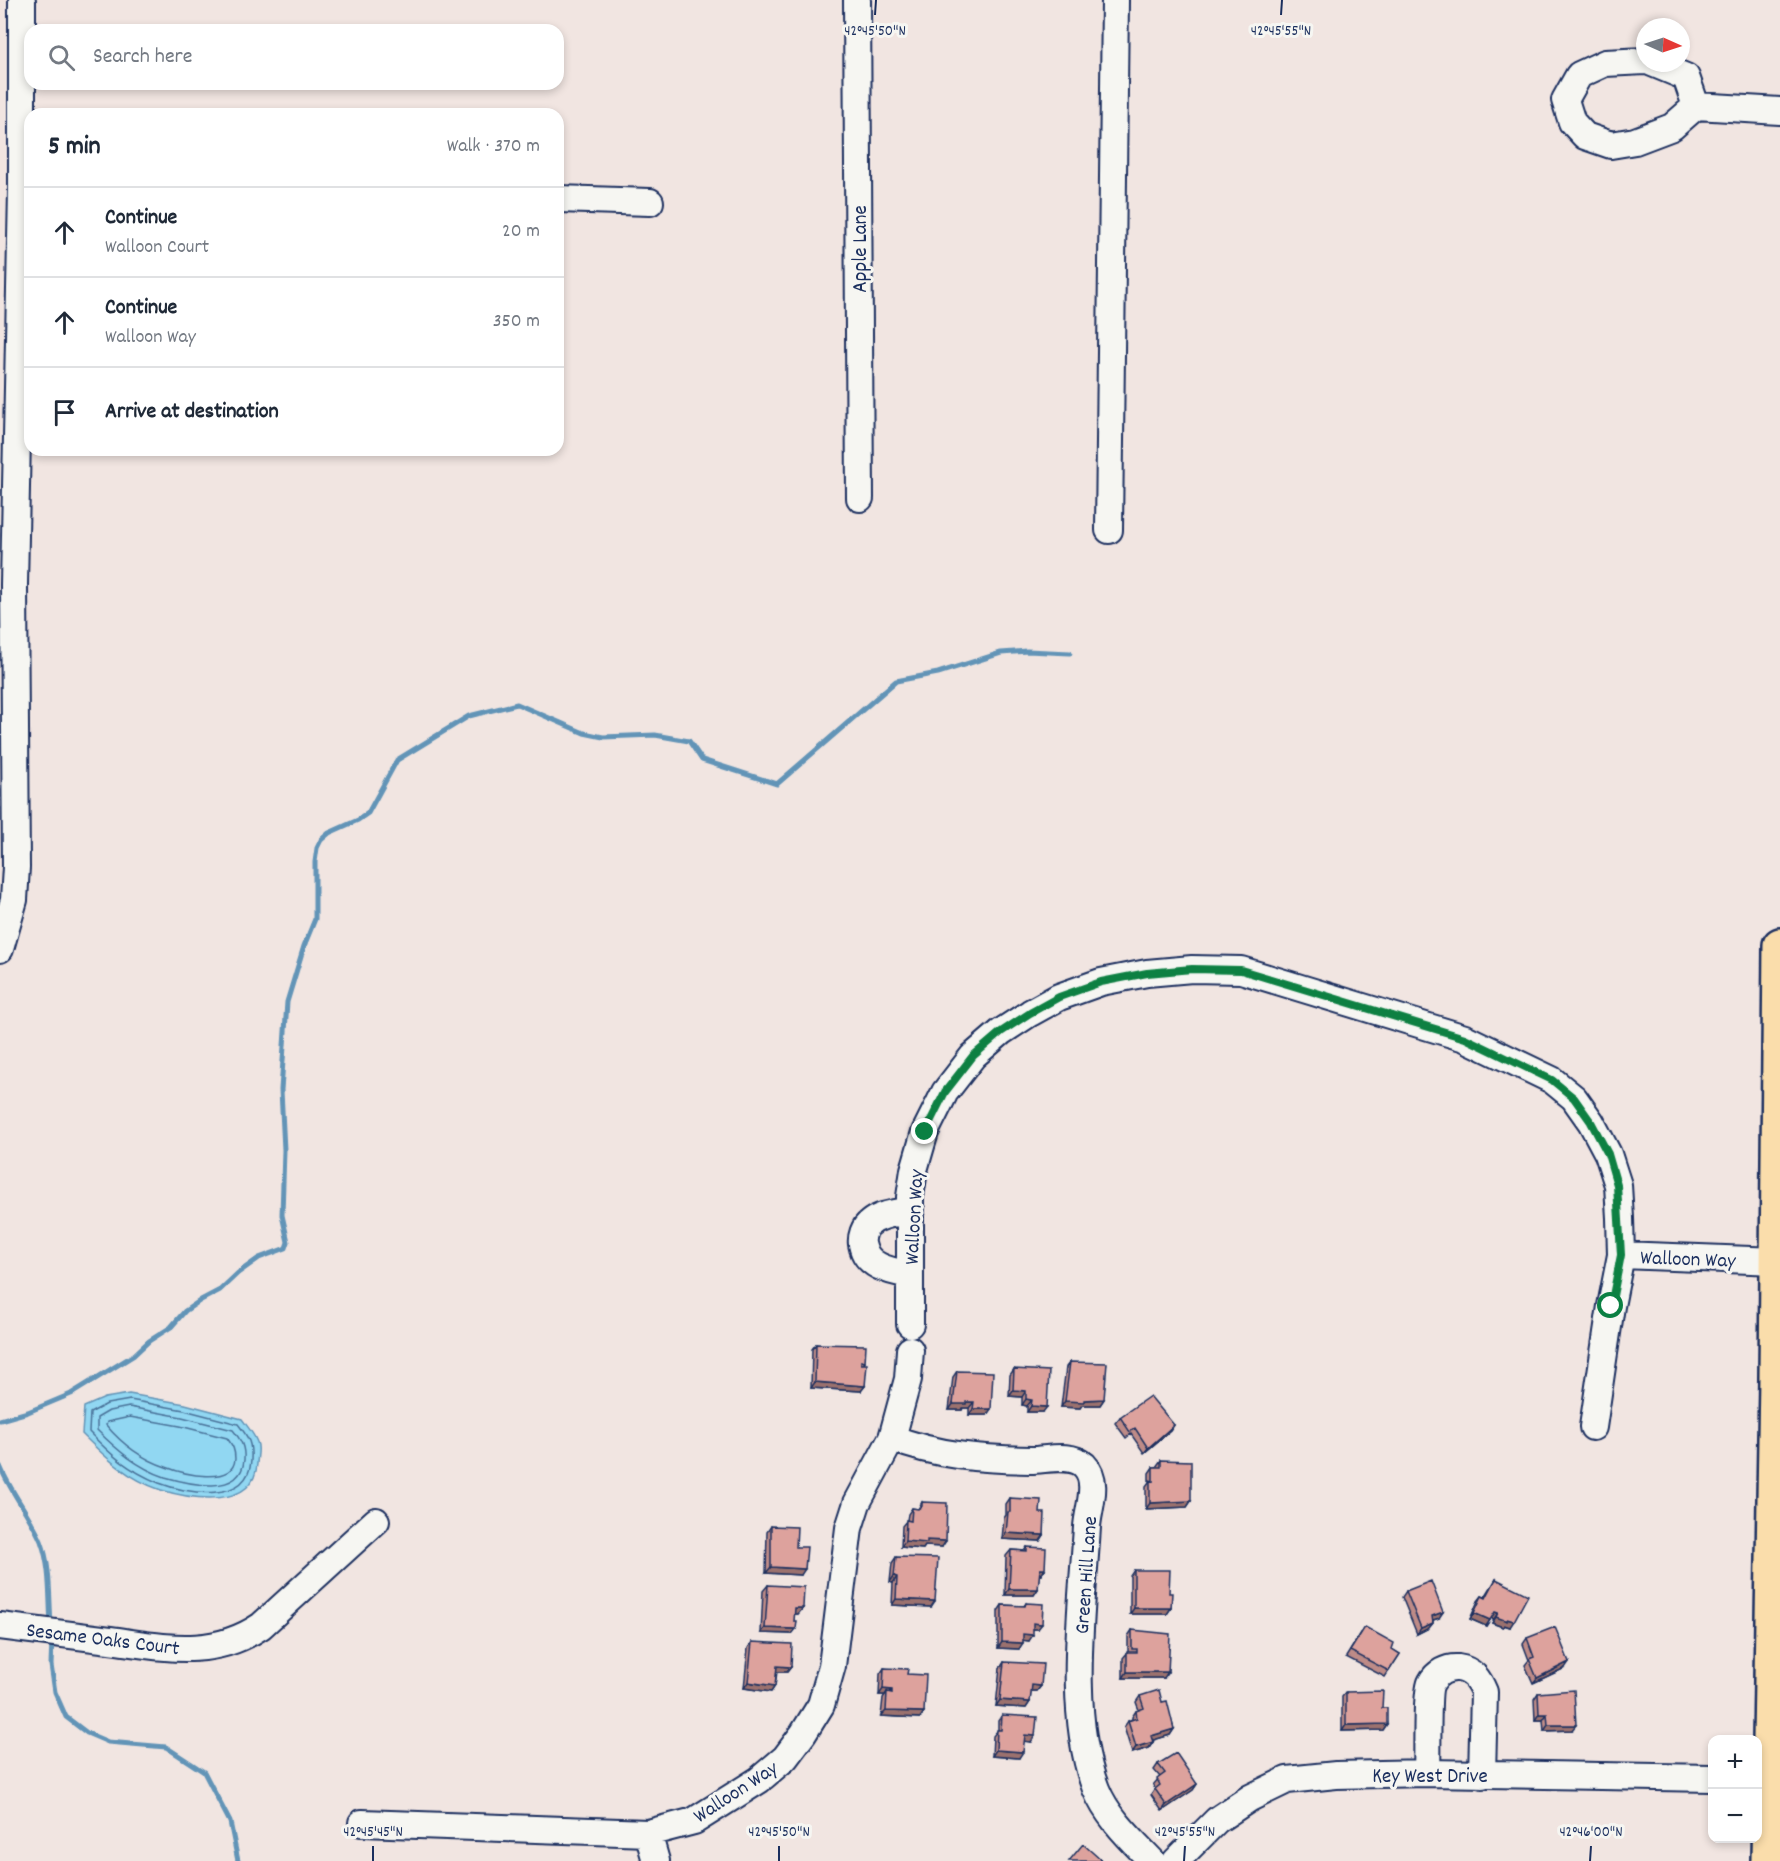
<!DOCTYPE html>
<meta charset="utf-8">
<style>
:root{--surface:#fff;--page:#f6f6f7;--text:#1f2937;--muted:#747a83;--line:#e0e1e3}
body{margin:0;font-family:Dekko,sans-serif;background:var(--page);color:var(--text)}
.controls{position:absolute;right:18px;bottom:18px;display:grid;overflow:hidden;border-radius:12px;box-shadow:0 3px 9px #0003}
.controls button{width:54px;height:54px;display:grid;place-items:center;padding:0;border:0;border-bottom:2px solid var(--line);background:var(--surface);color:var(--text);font:30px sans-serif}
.compass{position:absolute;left:1636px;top:18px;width:54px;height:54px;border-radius:50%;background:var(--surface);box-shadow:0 3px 9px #0003;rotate:93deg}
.stop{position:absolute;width:18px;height:18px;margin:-14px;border:4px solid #0b8043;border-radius:50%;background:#fff}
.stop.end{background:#0b8043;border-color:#fff;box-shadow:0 2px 6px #0008}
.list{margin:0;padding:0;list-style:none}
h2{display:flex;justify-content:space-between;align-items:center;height:78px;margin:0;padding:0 24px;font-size:26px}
h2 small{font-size:20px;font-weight:400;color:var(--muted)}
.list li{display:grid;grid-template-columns:39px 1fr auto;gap:18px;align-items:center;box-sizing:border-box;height:90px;padding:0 24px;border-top:2px solid var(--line)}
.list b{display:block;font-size:22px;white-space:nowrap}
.list p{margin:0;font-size:20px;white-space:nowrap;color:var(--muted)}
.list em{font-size:20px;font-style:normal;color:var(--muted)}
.icon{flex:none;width:33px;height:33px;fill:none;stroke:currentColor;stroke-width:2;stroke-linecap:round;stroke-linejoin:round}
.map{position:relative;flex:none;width:1780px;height:1861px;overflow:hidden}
.search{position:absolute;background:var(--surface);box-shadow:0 3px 9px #0003;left:24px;top:24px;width:540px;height:66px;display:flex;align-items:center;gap:15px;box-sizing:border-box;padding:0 21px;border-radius:18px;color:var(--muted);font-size:22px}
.panel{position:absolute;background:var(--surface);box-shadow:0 3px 9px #0003;left:24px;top:108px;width:540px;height:348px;border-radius:18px}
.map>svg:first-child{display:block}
.water{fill:#91d7f2;stroke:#6294b7;stroke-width:1.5}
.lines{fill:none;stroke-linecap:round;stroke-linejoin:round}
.shore{stroke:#4a7299;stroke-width:1.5}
.stream{stroke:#6294b7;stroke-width:5}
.minor-casing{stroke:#1b2f5e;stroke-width:30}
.major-casing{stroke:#1b2f5e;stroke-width:38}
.minor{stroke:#f6f6f2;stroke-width:26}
.major{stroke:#faddab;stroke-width:33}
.wall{fill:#be8b87;stroke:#1b2f5e;stroke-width:1.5}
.shaded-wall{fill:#9b716e;stroke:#1b2f5e;stroke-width:1.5}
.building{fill:#dda29d;stroke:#1b2f5e;stroke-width:1.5}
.route{stroke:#0b8043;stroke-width:8}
.ticks{fill:none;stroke:#1b2f5e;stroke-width:2}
.labels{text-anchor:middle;stroke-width:6;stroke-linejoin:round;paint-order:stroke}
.street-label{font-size:21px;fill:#1b2f5e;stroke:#f6f6f2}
.ticks-label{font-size:15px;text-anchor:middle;fill:#1b2f5e;stroke:#f6f6f2;stroke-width:6;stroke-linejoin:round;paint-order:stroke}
</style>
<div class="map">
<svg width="1780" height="1861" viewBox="0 0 1780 1861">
<rect width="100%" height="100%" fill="#f1e5e1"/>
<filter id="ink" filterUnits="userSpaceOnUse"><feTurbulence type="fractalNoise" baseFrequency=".0167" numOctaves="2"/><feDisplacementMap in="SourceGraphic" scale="12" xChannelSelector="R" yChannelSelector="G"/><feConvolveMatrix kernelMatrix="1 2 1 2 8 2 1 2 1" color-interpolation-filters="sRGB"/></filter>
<g filter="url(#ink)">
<!-- water -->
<path class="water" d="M 129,1394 L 185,1404 L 242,1419 C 247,1426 254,1434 257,1442 C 260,1448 257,1458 257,1464 C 254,1510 191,1499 161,1490 C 128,1479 106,1458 82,1434 L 84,1407 L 105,1398 Z"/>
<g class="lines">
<!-- shore -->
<path class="shore" d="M 130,1400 L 184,1410 L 238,1424 C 249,1438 252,1443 251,1461 C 248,1504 187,1494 159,1483 C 128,1470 112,1456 89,1432 L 90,1413 L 107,1404 Z
M 129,1407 L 182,1417 L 233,1430 C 241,1440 245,1447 244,1460 C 241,1497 189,1484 165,1477 C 138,1468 117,1450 97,1430 L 97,1418 L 109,1411 Z
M 130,1417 L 180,1426 L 227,1438 C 233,1446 235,1450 235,1459 C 233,1486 183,1474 166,1467 C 142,1459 122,1444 106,1425 L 107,1422 Z"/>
<!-- stream -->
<path class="stream" d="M 0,1420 L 28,1412 L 71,1394 L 134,1355 L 149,1341 L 171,1327 L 185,1311 L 201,1300 L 220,1290 L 238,1273 L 259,1258 L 286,1248 L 288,1242 L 282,1215 L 284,1150 L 281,1090 L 287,1002 L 304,946 L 315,919 L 315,862 L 317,848 L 321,840 L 329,833 L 358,820 L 368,813 L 397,760 L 469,716 L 517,704 L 584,733 L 603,737 L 655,735 L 689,741 L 702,760 L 777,784 L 896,681 L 938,673 L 1001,653 L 1027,651 L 1070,653
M 0,1466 C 11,1493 30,1515 41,1541 C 51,1567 49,1597 51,1625
M 52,1640 L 51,1665 L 55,1692 L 66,1717 L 87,1733 L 108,1742 L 166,1747 L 204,1772 L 230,1822 L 238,1861"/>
<!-- minor casing -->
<g class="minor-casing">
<path id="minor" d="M 857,0 L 860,498
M 1645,61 L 1605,63 L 1579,75 L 1565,100 L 1572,122 L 1585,136 L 1611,145 L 1635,141 L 1672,127 L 1696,106 L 1780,111
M 1652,63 L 1686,77 L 1696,106
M 558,199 L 650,202
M 1109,530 L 1115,0
M 0,949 L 14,900 L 16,867 L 14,585 L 22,190 L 22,0
M 1621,1255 L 1777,1261
M 910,1275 C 890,1271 866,1267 862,1244 C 861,1237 864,1227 870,1223 C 880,1214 898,1213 911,1210
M 910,1324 L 910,1197 L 914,1170 L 925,1132 L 945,1092 L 973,1056 L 1001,1032 L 1030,1013 L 1059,997 L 1101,982 L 1147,973 L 1192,969 L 1241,970 L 1465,1038 L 1552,1080 L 1574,1098 L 1591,1122 L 1608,1154 L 1618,1185 L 1620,1218 L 1621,1255 L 1611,1306 L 1593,1427
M 892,1438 C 937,1456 983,1459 1031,1460 C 1046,1460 1071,1453 1084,1465 C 1100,1481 1088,1509 1087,1527 C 1082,1608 1067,1713 1096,1789 C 1107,1817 1132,1840 1152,1861
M 0,1626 C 37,1631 73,1635 110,1640 C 164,1647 212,1659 261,1626 L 376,1521
M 1427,1773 C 1428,1758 1426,1692 1431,1683 C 1436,1673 1447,1667 1458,1668 C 1473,1670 1479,1680 1484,1692 L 1482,1775
M 362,1823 L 648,1833 L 694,1821 L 759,1780 L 785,1758 L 803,1734 L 821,1705 L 832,1666 L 849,1528 L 857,1503 L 892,1438 L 908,1379 L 910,1350
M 648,1833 L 656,1861
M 1176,1861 L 1217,1820 L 1250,1798 L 1287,1780 L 1336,1775 L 1427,1773 L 1712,1778"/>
</g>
<!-- major casing -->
<g class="major-casing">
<path id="major" d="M 1768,1861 L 1776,1379 L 1780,945"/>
</g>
<!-- minor -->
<use href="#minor" class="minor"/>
<!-- major -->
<use href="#major" class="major"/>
</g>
<!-- wall -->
<path class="wall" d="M 816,1344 L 865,1362 L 864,1364 L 865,1386 L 861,1391 L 811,1388 L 812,1349 Z
M 1070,1362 L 1104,1399 L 1100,1405 L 1082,1405 L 1080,1408 L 1061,1407 L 1066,1367 Z
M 1014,1369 L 1043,1412 L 1027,1412 L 1027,1406 L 1022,1405 L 1022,1397 L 1009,1396 L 1010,1375 Z
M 957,1371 L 987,1415 L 969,1415 L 969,1408 L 963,1408 L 962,1410 L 949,1410 L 953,1377 Z
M 1120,1417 L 1174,1425 L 1170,1431 L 1144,1453 L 1131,1434 L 1126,1438 L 1115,1423 Z
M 1161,1460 L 1191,1501 L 1187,1507 L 1146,1509 L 1146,1486 L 1149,1482 L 1149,1473 L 1153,1467 L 1156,1467 Z
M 1010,1498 L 1040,1513 L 1044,1535 L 1040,1541 L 1002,1539 L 1004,1518 L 1006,1515 L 1006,1504 Z
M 922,1502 L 942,1547 L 925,1546 L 923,1549 L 901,1547 L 902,1526 L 907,1520 L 908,1514 L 912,1508 L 918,1509 Z
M 771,1526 L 796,1547 L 801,1575 L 766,1573 L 767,1532 Z
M 1027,1547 L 1045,1569 L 1041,1575 L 1039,1575 L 1038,1589 L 1034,1595 L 1005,1595 L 1006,1556 L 1011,1550 L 1024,1551 Z
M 896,1557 L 931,1607 L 892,1605 L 893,1583 L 890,1582 L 892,1563 Z
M 1134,1570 L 1169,1593 L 1171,1608 L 1167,1614 L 1130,1614 L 1130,1576 Z
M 1496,1579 L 1510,1627 L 1504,1625 L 1503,1627 L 1492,1623 L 1494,1619 L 1491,1618 L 1486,1626 L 1470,1619 L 1478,1601 L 1482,1596 L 1485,1597 Z
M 768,1585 L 803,1608 L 798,1614 L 794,1614 L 792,1634 L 761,1633 L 763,1591 Z
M 1406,1591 L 1439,1618 L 1433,1620 L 1433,1623 L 1429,1628 L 1417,1634 L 1402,1597 Z
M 1026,1603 L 1038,1629 L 1033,1629 L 1029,1641 L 1023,1640 L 1019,1649 L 998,1648 L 998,1611 L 1002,1605 L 1024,1606 Z
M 1132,1630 L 1164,1678 L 1123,1678 L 1123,1658 L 1128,1652 L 1128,1636 Z
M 1361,1633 L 1400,1654 L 1385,1677 L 1346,1657 Z
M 1527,1638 L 1565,1668 L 1533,1683 L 1525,1665 L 1529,1660 L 1523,1644 Z
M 752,1642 L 791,1667 L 787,1672 L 777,1672 L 775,1686 L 771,1692 L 744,1688 L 748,1648 Z
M 1004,1662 L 1041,1686 L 1037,1691 L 1031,1691 L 1030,1702 L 1026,1708 L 996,1706 L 1000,1668 Z
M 884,1668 L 907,1674 L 924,1712 L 920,1718 L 881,1716 L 883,1698 L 885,1695 L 879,1695 L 880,1674 Z
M 1346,1692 L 1382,1708 L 1387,1724 L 1383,1730 L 1342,1731 L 1342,1697 Z
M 1538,1693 L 1572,1730 L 1544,1731 L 1543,1720 L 1535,1720 L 1534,1699 Z
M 1140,1696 L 1162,1702 L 1174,1729 L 1170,1735 L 1153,1740 L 1153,1742 L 1149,1748 L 1132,1753 L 1124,1727 L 1128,1721 L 1132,1719 L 1132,1717 L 1136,1711 L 1139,1710 L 1136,1702 Z
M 1002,1715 L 1031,1742 L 1024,1741 L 1019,1758 L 992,1756 L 993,1736 L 998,1730 L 998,1721 Z
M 1158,1764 L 1197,1784 L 1193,1790 L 1162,1811 L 1151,1795 L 1155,1789 L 1153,1785 L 1160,1777 L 1154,1770 Z"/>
<!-- shaded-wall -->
<path class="shaded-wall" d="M 815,1382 L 865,1386 L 861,1391 L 811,1388 Z
M 1013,1390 L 1026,1391 L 1022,1397 L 1009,1396 Z
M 1026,1399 L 1032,1400 L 1027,1406 L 1022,1405 Z
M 1104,1399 L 1100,1405 L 1082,1405 L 1080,1408 L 1061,1407 L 1065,1401 Z
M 966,1402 L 974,1402 L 969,1408 L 963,1408 L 962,1410 L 949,1410 L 953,1404 Z
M 1031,1406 L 1047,1407 L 1043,1412 L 1027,1412 Z
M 973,1409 L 991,1409 L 987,1415 L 969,1415 Z
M 1174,1425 L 1170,1431 L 1144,1453 L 1148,1448 Z
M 1191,1501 L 1187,1507 L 1146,1509 L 1150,1503 Z
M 1006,1533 L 1044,1535 L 1040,1541 L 1002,1539 Z
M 927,1540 L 946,1541 L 942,1547 L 925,1546 L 923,1549 L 901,1547 L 905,1541 Z
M 771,1567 L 805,1569 L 801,1575 L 766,1573 Z
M 1040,1569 L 1045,1569 L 1041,1575 L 1036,1575 Z
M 894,1576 L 897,1577 L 893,1583 L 890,1582 Z
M 1009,1589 L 1038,1589 L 1034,1595 L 1005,1595 Z
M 896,1599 L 935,1601 L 931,1607 L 892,1605 Z
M 795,1608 L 803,1608 L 798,1614 L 791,1614 Z
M 1134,1608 L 1171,1608 L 1167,1614 L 1130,1614 Z
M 1443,1612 L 1439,1618 L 1427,1622 L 1432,1616 Z
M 1495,1612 L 1498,1613 L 1494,1619 L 1490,1618 Z
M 1474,1613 L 1490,1620 L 1486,1626 L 1470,1619 Z
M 1496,1617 L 1507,1619 L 1514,1621 L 1510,1627 L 1504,1625 L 1503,1627 L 1492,1623 Z
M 1033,1623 L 1042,1624 L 1038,1629 L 1029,1629 Z
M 1433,1623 L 1429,1628 L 1417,1634 L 1421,1628 Z
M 765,1628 L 796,1629 L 792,1634 L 761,1633 Z
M 1023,1634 L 1033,1635 L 1029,1641 L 1019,1640 Z
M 1002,1642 L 1023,1643 L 1019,1649 L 998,1648 Z
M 1569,1662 L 1565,1668 L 1533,1683 L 1537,1678 Z
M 777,1666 L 791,1667 L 787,1672 L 773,1672 Z
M 1127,1672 L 1168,1672 L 1164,1678 L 1123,1678 Z
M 748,1682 L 775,1686 L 771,1692 L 744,1688 Z
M 1032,1685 L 1041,1686 L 1037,1691 L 1027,1691 Z
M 883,1689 L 892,1690 L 888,1695 L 887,1692 L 885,1695 L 879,1695 Z
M 1000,1700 L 1030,1702 L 1026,1708 L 996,1706 Z
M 886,1711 L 924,1712 L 920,1718 L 881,1716 Z
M 1539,1714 L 1547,1714 L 1543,1720 L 1535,1720 Z
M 1387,1724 L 1383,1730 L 1342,1731 L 1346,1725 Z
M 1548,1725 L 1576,1725 L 1572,1730 L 1544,1731 Z
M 1174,1729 L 1170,1735 L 1147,1742 L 1151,1736 Z
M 1025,1735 L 1035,1736 L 1031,1742 L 1021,1741 Z
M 1153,1742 L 1149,1748 L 1132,1753 L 1136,1747 Z
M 996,1750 L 1023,1752 L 1019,1758 L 992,1756 Z
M 1197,1784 L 1193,1790 L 1162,1811 L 1166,1805 Z"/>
<!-- building -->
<path class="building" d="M 816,1344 L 866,1345 L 865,1362 L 861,1361 L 861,1364 L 867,1364 L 865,1386 L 815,1382 Z
M 1070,1362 L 1107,1363 L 1104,1399 L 1084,1400 L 1084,1402 L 1065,1401 Z
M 1014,1369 L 1049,1371 L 1047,1407 L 1031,1406 L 1032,1400 L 1026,1399 L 1026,1391 L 1013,1390 Z
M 957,1371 L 993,1372 L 991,1409 L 973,1409 L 974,1402 L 966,1402 L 966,1404 L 953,1404 Z
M 1150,1396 L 1174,1425 L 1148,1448 L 1135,1428 L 1130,1432 L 1120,1417 Z
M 1161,1460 L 1191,1461 L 1191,1501 L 1150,1503 L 1150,1480 L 1153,1481 L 1153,1467 L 1161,1467 Z
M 1010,1498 L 1041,1500 L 1040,1513 L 1045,1513 L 1044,1535 L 1006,1533 L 1008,1512 L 1010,1512 Z
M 922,1502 L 947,1503 L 946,1541 L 927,1540 L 927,1543 L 905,1541 L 906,1520 L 911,1521 L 912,1508 L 918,1509 L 922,1506 Z
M 771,1526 L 797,1527 L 796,1547 L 807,1547 L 805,1569 L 771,1567 Z
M 1027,1547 L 1046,1548 L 1045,1569 L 1040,1569 L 1038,1589 L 1009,1589 L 1011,1550 L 1027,1551 Z
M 896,1557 L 938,1558 L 935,1601 L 896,1599 L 897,1577 L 894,1576 Z
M 1134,1570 L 1170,1570 L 1169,1593 L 1172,1593 L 1171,1608 L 1134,1608 Z
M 1496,1579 L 1528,1595 L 1514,1621 L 1507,1619 L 1507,1621 L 1496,1617 L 1498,1613 L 1495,1612 L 1490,1620 L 1474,1613 L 1482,1596 L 1486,1598 Z
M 1431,1581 L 1443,1612 L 1432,1616 L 1433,1623 L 1421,1628 L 1406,1591 Z
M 768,1585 L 804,1587 L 803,1608 L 795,1608 L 794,1621 L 797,1621 L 796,1629 L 765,1628 Z
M 1026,1603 L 1043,1604 L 1042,1624 L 1033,1623 L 1033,1635 L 1023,1634 L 1023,1643 L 1002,1642 L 1002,1605 L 1025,1606 Z
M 1365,1627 L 1394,1643 L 1392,1649 L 1400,1654 L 1389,1671 L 1350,1651 Z
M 1555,1627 L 1569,1662 L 1537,1678 L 1529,1659 L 1534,1657 L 1527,1638 Z
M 1132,1630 L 1170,1634 L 1168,1672 L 1127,1672 L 1127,1652 L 1137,1652 L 1137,1649 L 1132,1649 Z
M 752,1642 L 792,1644 L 791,1667 L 777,1666 L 775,1686 L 748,1682 Z
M 1004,1662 L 1043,1664 L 1041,1686 L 1032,1685 L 1030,1702 L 1000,1700 Z
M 884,1668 L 908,1669 L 907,1674 L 926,1675 L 924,1712 L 886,1711 L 887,1692 L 892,1693 L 892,1690 L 883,1689 Z
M 1159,1690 L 1162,1702 L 1167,1701 L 1174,1729 L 1151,1736 L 1153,1742 L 1136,1747 L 1128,1721 L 1137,1718 L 1136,1711 L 1144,1708 L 1140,1696 Z
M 1574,1690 L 1576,1725 L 1548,1725 L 1547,1714 L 1539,1714 L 1538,1693 Z
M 1383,1691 L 1382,1708 L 1387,1708 L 1387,1724 L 1346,1725 L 1346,1692 Z
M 1002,1715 L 1037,1717 L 1035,1736 L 1025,1735 L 1023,1752 L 996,1750 L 997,1730 L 1001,1730 Z
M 1176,1753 L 1197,1784 L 1166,1805 L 1155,1789 L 1160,1785 L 1157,1779 L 1165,1773 L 1158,1764 Z
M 1083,1844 L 1102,1861 L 1069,1861 Z"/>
</g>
<g class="lines" filter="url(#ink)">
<!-- route -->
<path class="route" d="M 925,1132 L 945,1092 L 973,1056 L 1001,1032 L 1030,1013 L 1059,997 L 1101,982 L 1147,973 L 1192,969 L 1241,970 L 1465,1038 L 1552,1080 L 1574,1098 L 1591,1122 L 1608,1154 L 1617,1185 L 1621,1255 L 1611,1306"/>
</g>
<!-- ticks -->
<path class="ticks" d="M 875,15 L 876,0M 1281,15 L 1282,0M 373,1861 L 373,1846M 779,1861 L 779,1846M 1184,1861 L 1185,1846M 1590,1861 L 1591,1846"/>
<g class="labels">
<!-- street labels -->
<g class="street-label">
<text transform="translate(859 249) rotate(-90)" y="7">Apple Lane</text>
<text transform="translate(913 1217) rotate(-87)" y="7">Walloon Way</text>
<text transform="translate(1688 1258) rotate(2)" y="7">Walloon Way</text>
<text transform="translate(1085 1575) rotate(-86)" y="7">Green Hill Lane</text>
<text transform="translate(103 1638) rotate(7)" y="7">Sesame Oaks Court</text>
<text x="1430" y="1782">Key West Drive</text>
<text transform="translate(735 1791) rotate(-33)" y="7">Walloon Way</text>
</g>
</g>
<g class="ticks-label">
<text x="875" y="35">42°45'50"N</text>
<text x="1281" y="35">42°45'55"N</text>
<text x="373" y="1836">42°45'45"N</text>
<text x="779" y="1836">42°45'50"N</text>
<text x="1185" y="1836">42°45'55"N</text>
<text x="1591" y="1836">42°46'00"N</text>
</g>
</svg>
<div class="controls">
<button>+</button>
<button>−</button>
</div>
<svg class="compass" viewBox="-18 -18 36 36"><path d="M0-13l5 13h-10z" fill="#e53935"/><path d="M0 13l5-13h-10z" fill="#747a83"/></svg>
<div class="stop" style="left:1611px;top:1306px"></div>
<div class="stop end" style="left:925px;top:1132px"></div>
<div class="search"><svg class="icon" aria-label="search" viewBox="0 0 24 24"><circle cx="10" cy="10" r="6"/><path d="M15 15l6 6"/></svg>Search here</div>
<section class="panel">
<h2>5 min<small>Walk · 370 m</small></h2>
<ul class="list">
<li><svg class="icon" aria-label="ahead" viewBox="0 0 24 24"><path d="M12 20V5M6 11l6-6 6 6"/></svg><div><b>Continue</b><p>Walloon Court</p></div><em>20 m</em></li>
<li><svg class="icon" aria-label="ahead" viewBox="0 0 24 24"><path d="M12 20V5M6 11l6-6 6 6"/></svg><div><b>Continue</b><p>Walloon Way</p></div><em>350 m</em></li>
<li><svg class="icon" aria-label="arrive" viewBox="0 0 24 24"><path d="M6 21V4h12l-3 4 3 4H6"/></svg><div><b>Arrive at destination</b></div></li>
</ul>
</section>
</div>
